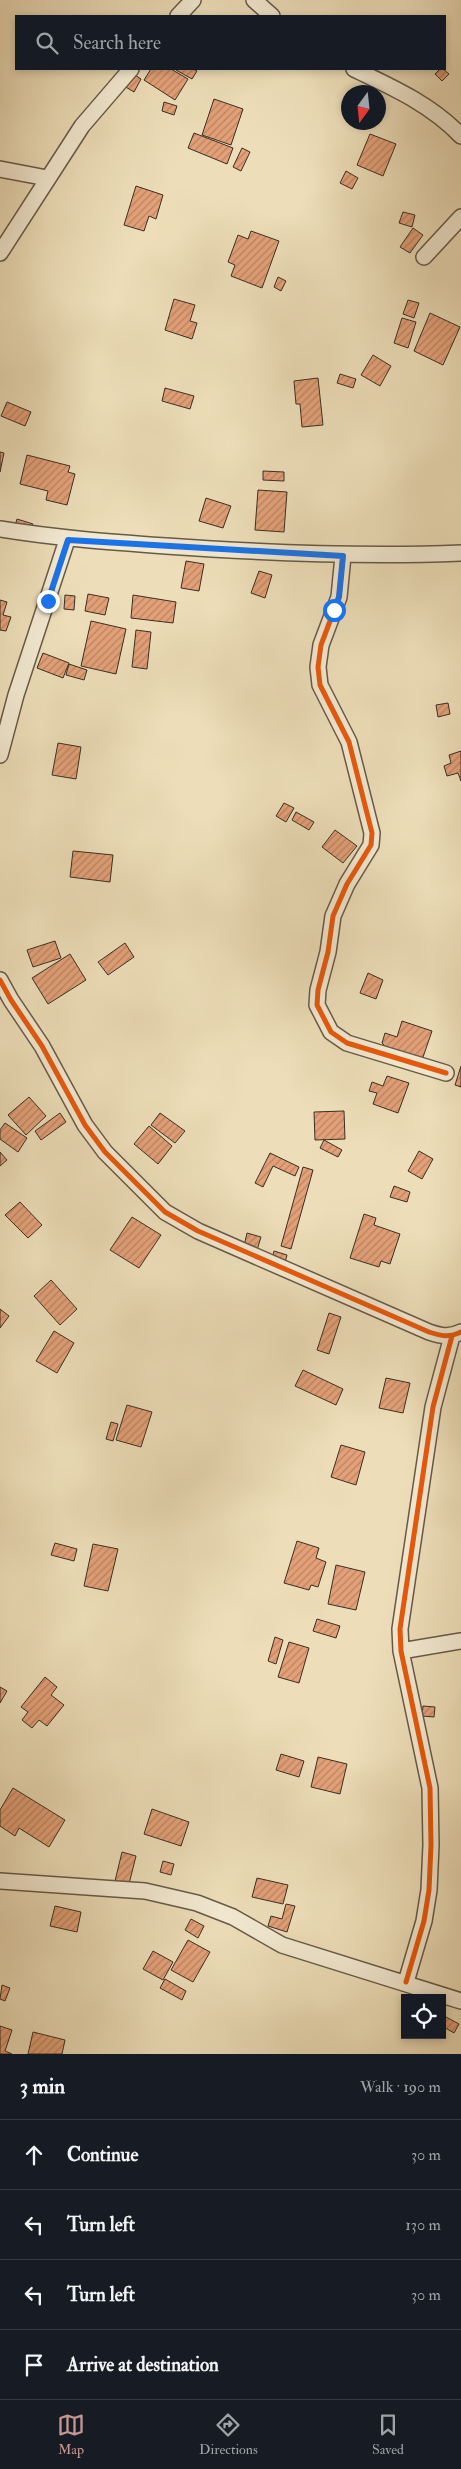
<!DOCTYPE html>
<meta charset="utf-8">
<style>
:root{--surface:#171b24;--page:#242831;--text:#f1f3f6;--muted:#9ea1a6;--line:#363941;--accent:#c59692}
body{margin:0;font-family:"IM FELL Double Pica",serif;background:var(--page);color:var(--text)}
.controls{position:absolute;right:15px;bottom:15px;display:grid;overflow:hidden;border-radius:0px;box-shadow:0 2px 8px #0003}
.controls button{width:45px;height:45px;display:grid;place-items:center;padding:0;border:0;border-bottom:1px solid var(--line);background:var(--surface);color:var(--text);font:25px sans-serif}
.compass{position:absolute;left:341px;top:85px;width:45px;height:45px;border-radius:50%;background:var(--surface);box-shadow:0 2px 8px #0003;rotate:195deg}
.stop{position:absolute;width:15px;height:15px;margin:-11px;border:4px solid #1a73e8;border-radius:50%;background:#fff}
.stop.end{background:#1a73e8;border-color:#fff;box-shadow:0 1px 5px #0008}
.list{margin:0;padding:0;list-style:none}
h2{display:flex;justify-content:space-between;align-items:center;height:65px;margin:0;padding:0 20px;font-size:21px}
h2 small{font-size:16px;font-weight:400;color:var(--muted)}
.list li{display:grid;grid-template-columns:32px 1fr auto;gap:15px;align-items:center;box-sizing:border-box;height:70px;padding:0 20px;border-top:1px solid var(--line)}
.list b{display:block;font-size:19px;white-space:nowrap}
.list em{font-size:16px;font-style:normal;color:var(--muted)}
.icon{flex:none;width:28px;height:28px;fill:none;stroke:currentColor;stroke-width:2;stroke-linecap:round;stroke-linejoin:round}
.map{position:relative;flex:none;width:461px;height:2054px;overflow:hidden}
.search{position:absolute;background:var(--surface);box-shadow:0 2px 8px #0003;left:15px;right:15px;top:15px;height:55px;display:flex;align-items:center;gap:12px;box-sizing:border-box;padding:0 18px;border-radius:0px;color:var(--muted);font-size:19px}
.sheet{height:345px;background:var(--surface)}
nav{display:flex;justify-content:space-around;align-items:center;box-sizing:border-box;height:70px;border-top:1px solid var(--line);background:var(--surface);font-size:14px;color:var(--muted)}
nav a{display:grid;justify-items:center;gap:2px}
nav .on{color:var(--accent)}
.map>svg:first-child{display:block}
.building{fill:url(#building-hatch);stroke:#3a2e23}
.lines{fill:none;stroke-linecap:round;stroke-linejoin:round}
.minor-casing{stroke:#675a48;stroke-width:18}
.minor{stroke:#f3ead2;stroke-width:15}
.cycleway-casing{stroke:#f3ead2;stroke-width:8}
.cycleway{stroke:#e8590c;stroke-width:5}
.route{stroke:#1a73e8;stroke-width:6}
</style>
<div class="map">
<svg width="461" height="2054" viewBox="0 0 461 2054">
<defs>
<pattern id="building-hatch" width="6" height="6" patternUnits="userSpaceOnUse" patternTransform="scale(1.25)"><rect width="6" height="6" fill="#e4a179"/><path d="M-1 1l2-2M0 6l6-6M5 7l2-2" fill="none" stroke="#ba8463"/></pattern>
</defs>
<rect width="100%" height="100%" fill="#eddeb9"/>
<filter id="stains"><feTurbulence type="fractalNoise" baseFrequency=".004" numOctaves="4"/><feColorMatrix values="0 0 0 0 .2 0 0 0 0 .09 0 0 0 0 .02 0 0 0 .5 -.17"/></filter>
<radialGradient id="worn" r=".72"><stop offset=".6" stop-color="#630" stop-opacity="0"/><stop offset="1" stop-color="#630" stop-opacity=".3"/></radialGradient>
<!-- building -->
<path class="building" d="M 151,69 L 171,69 L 188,79 L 175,100 L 144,80 Z
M 177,69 L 193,69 L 197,71 L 192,79 L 176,70 Z
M 440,69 L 443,69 L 449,74 L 442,81 L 435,74 Z
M 132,73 L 141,79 L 134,92 L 124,86 Z
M 214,99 L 243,109 L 231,145 L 202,135 Z
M 164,102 L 177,106 L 174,115 L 162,111 Z
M 194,133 L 233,148 L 227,164 L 188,148 Z
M 370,134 L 396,144 L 383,176 L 357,165 Z
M 242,148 L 250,152 L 241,171 L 233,167 Z
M 346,171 L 358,178 L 352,189 L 340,183 Z
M 136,186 L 163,195 L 156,219 L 149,216 L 144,231 L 124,225 Z
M 403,212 L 415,215 L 412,227 L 399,223 Z
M 413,228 L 423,235 L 410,253 L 400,247 Z
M 251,231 L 279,241 L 262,288 L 231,276 L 235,265 L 228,262 L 238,235 L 248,239 Z
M 278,277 L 286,281 L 281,291 L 274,287 Z
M 174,299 L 195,305 L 190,321 L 197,323 L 192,339 L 165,330 Z
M 408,300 L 419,303 L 414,318 L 403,314 Z
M 430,313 L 460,327 L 443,365 L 414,351 Z
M 402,318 L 416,322 L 408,348 L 394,343 Z
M 373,355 L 391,366 L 380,386 L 361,375 Z
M 340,374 L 356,379 L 353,388 L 337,383 Z
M 318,378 L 323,425 L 302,427 L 300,404 L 296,404 L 294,381 Z
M 165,388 L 194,396 L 190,409 L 162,401 Z
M 7,402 L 31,412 L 25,426 L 1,416 Z
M 0,452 L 4,453 L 0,472 Z
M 27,455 L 70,466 L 68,472 L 75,474 L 67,505 L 46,500 L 48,491 L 20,484 Z
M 263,471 L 284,472 L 284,481 L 263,480 Z
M 258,490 L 287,492 L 284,532 L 255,530 Z
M 206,498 L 231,506 L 223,528 L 199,521 Z
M 17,519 L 33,524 L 30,533 L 14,529 Z
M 186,561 L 204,564 L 199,591 L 181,588 Z
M 259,571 L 272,575 L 265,598 L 251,593 Z
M 88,594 L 109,598 L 105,615 L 85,611 Z
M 65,595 L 75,596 L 74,610 L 64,609 Z
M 133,595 L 176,602 L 173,623 L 131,618 Z
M 0,600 L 7,602 L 3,615 L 11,617 L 6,631 L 0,630 Z
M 91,621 L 126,629 L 116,674 L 81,666 Z
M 136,630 L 151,632 L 147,669 L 132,667 Z
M 43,653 L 69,663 L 63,678 L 37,668 Z
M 69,664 L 87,670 L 84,680 L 66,675 Z
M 448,703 L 450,714 L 438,717 L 436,705 Z
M 58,743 L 81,747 L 76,779 L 52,775 Z
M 461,751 L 461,781 L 458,773 L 447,776 L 444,766 L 451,763 L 449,755 Z
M 284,803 L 294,808 L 286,822 L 276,816 Z
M 296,812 L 314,822 L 309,830 L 292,820 Z
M 335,830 L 357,846 L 343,863 L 322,847 Z
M 73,851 L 113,855 L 110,882 L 70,877 Z
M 55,941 L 61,958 L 33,967 L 27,950 Z
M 125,943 L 134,957 L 108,975 L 98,962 Z
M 70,954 L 86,980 L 48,1004 L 32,978 Z
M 368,973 L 383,980 L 376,999 L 360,993 Z
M 402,1021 L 432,1031 L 421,1063 L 391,1052 L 382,1043 L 385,1033 L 397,1037 Z
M 461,1066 L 461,1087 L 455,1085 Z
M 387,1076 L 409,1083 L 398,1113 L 373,1104 L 377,1093 L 369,1091 L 372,1082 L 383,1086 Z
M 29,1097 L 46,1116 L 26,1135 L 8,1115 Z
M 344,1111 L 345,1139 L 315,1140 L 314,1112 Z
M 60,1113 L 66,1122 L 41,1140 L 35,1131 Z
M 160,1113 L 185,1131 L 175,1143 L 151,1125 Z
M 5,1123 L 27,1138 L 18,1152 L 0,1139 L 0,1130 Z
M 149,1126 L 172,1146 L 158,1164 L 134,1144 Z
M 324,1140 L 342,1150 L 338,1157 L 320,1148 Z
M 419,1151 L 433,1159 L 422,1179 L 408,1171 Z
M 0,1152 L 7,1160 L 0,1166 Z
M 270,1153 L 299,1167 L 295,1176 L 273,1166 L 263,1187 L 255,1183 Z
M 303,1167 L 313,1170 L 291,1249 L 281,1246 Z
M 394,1186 L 410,1192 L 407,1202 L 390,1197 Z
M 20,1202 L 42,1225 L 28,1238 L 5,1215 Z
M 364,1214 L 376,1218 L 374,1225 L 400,1234 L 390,1264 L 381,1261 L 379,1267 L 350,1258 Z
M 132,1217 L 161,1235 L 139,1268 L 110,1250 Z
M 247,1233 L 261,1237 L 257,1250 L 244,1246 Z
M 274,1251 L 287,1255 L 284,1266 L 271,1263 Z
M 51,1280 L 77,1309 L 60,1325 L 34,1296 Z
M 0,1309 L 9,1316 L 0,1328 Z
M 329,1313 L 341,1317 L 329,1354 L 317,1350 Z
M 54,1331 L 74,1343 L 57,1373 L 36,1361 Z
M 303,1370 L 343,1389 L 336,1405 L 295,1386 Z
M 386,1378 L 410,1383 L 403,1413 L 379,1408 Z
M 127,1405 L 152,1412 L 141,1447 L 116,1440 Z
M 111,1422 L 118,1424 L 113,1441 L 106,1439 Z
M 341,1445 L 365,1452 L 356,1485 L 331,1477 Z
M 297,1541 L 319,1548 L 316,1558 L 326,1562 L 318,1587 L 311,1585 L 309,1590 L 284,1583 Z
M 55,1543 L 77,1549 L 74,1561 L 51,1555 Z
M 93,1544 L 118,1549 L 108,1591 L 84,1586 Z
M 336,1565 L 365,1572 L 356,1610 L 328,1604 Z
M 317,1619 L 340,1626 L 336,1638 L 313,1631 Z
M 275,1637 L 283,1640 L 276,1664 L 268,1661 Z
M 289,1642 L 309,1648 L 299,1683 L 278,1677 Z
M 45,1677 L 57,1687 L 51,1695 L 64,1705 L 47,1726 L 39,1720 L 32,1728 L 22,1720 L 28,1712 L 21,1707 Z
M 0,1687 L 7,1691 L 0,1703 Z
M 423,1706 L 435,1707 L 434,1717 L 422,1716 Z
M 281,1754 L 304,1761 L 299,1777 L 276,1770 Z
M 318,1757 L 347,1764 L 340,1794 L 311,1787 Z
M 13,1788 L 65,1820 L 49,1847 L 19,1828 L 15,1836 L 0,1826 L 0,1810 Z
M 152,1809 L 189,1822 L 181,1846 L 144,1834 Z
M 122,1852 L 136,1856 L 129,1884 L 115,1881 Z
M 163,1861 L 174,1864 L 171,1875 L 160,1872 Z
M 257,1878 L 288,1885 L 283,1904 L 252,1897 Z
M 286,1904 L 295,1906 L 287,1932 L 268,1926 L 271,1916 L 282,1919 Z
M 55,1906 L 81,1912 L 77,1932 L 50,1926 Z
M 191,1919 L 204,1926 L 198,1938 L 185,1930 Z
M 188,1940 L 210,1952 L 193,1982 L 171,1970 Z
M 153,1951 L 173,1962 L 163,1980 L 143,1969 Z
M 165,1979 L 186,1991 L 182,2000 L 160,1988 Z
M 2,1985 L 10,1988 L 5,2001 L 0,1999 Z
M 446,2017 L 459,2024 L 454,2033 L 442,2026 Z
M 0,2026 L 12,2030 L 5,2051 L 12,2054 L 0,2054 Z
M 33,2032 L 65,2040 L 62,2054 L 28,2054 Z"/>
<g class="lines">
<!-- minor casing -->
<g class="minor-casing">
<path id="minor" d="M 254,0 L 272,16
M 178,16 L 193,0
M 354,69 C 392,87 432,105 461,136
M 0,169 L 47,178
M 0,253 L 82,126 L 131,69
M 424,257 L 461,217
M 0,529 C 55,538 110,542 166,546 C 264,553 362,557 461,553
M 343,556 L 339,597 L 321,645 L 318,667 L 320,685 L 349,742 L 372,833 L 371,845 L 347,884 L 333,916 L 328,952 L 318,990 L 317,1005 L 331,1032 L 347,1043 L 446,1073
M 0,755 L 16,695 L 67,540
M 0,980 L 11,1000 L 42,1046 L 85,1125 L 105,1152 L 165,1212 L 198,1231 L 429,1332 C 441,1336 449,1338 461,1332
M 401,1651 L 461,1641
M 0,1881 L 145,1891 L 197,1903 L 233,1917 L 282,1945 L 461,2001
M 406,1982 L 424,1921 L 429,1890 L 431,1845 L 430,1788 L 401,1651 L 400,1629 L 433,1407 L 452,1336"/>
</g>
<!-- minor -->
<use href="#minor" class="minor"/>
<!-- cycleway casing -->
<g class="cycleway-casing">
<path id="cycleway" d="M 343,556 L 339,597 L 321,645 L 318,667 L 320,685 L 349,742 L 372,833 L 371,845 L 347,884 L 333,916 L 328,952 L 318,990 L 317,1005 L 331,1032 L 347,1043 L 446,1073
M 0,980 L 11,1000 L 42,1046 L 85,1125 L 105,1152 L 165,1212 L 198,1231 L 429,1332 C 441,1336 449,1338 461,1332
M 406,1982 L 424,1921 L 429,1890 L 431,1845 L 430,1788 L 401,1651 L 400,1629 L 433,1407 L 452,1336"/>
</g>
<!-- cycleway -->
<use href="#cycleway" class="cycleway"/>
</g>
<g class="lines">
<!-- route -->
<path class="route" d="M 48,601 L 68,540 L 343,556 L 339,597 L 334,610"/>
</g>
<rect width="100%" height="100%" filter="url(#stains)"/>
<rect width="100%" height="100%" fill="url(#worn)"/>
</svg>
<div class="controls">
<button><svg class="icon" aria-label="locate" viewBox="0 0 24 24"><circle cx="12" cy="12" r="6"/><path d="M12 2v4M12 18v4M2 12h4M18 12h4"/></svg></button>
</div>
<svg class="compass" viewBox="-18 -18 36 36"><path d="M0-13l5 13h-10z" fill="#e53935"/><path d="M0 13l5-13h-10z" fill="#9ea1a6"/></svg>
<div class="stop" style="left:334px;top:610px"></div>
<div class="stop end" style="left:48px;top:601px"></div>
<div class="search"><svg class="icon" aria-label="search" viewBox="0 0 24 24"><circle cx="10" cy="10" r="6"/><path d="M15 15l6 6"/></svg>Search here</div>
</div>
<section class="sheet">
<h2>3 min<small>Walk · 190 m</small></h2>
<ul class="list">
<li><svg class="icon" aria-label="ahead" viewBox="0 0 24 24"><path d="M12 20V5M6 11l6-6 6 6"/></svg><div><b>Continue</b></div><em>30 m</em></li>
<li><svg class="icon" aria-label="left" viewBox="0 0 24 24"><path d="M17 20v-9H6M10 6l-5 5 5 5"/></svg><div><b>Turn left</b></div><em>130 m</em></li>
<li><svg class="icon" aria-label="left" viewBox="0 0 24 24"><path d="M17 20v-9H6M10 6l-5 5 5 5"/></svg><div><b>Turn left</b></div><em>30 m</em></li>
<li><svg class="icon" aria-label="arrive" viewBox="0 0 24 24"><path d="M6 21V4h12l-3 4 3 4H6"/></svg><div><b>Arrive at destination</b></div></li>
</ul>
</section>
<nav>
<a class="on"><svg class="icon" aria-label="map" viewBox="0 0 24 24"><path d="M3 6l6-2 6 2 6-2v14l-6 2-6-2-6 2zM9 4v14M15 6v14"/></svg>Map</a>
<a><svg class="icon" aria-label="directions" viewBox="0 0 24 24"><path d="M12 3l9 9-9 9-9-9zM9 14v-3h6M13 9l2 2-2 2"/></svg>Directions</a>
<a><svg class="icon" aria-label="saved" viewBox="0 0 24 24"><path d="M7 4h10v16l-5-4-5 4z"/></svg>Saved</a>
</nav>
